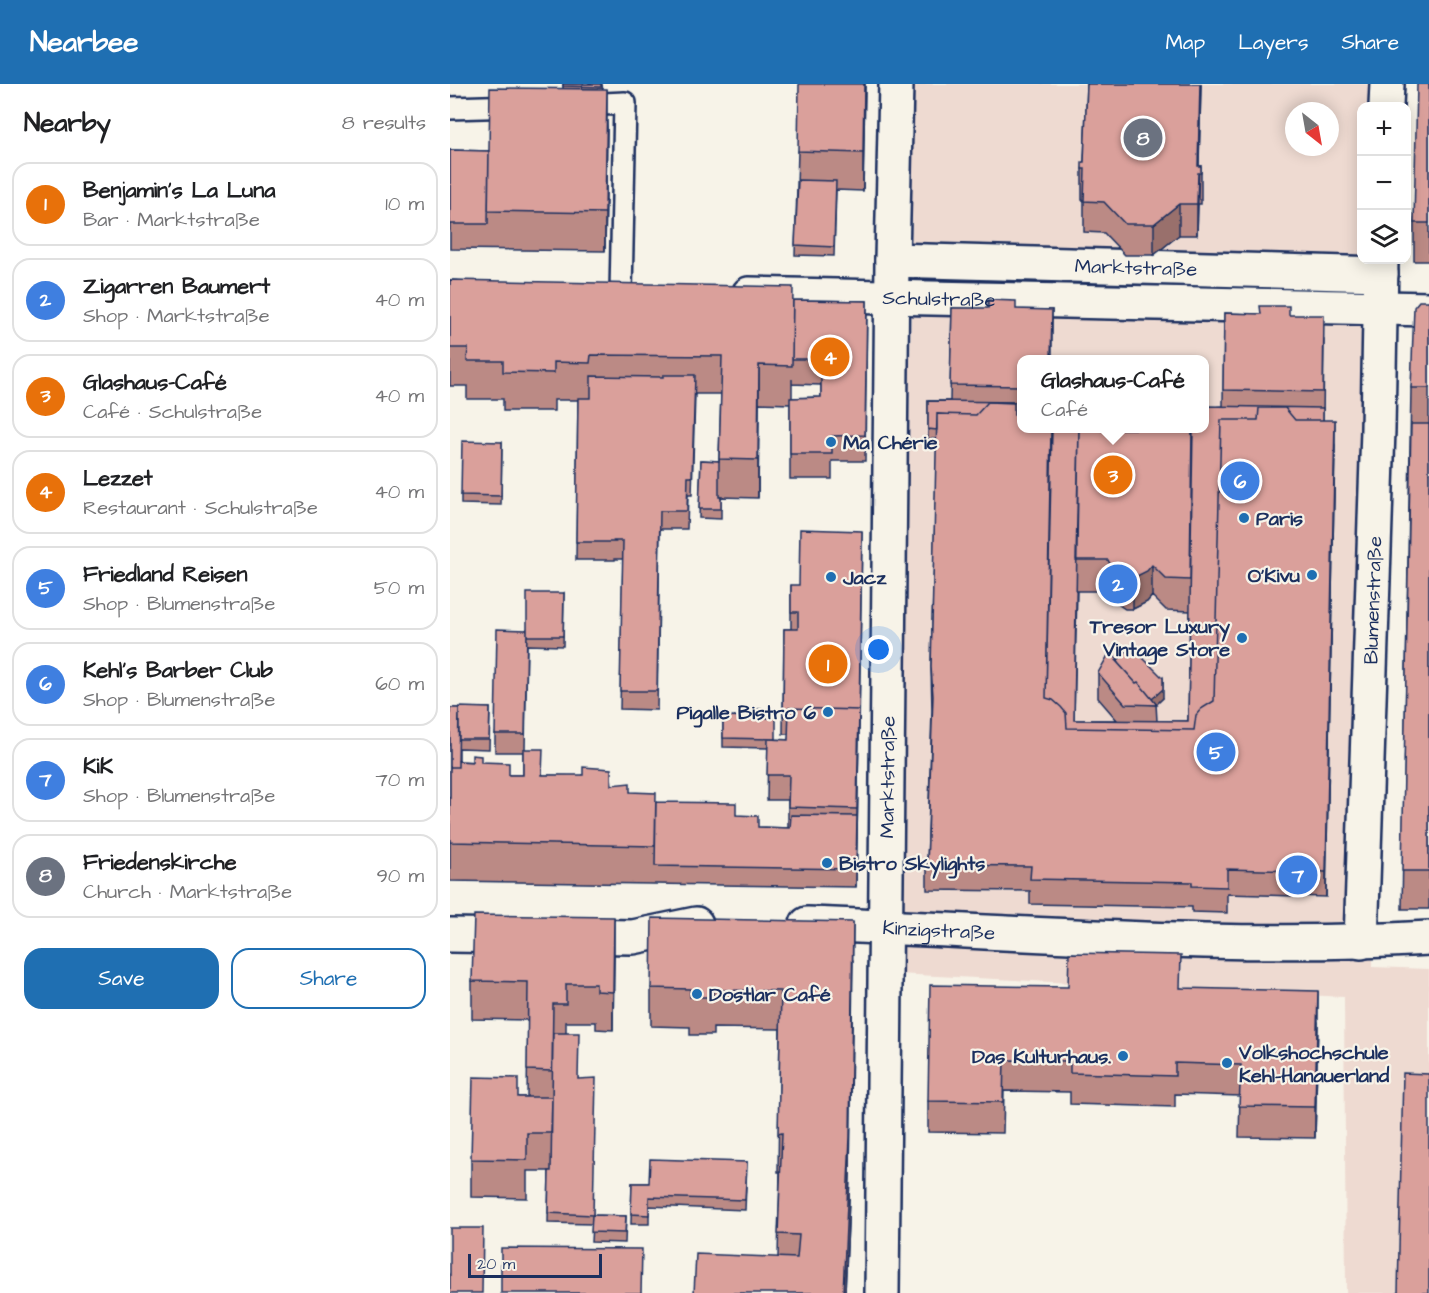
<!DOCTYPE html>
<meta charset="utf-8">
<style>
:root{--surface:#fff;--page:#f6f6f6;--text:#202124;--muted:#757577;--line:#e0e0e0;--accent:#1f6fb2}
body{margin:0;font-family:"Architects Daughter",sans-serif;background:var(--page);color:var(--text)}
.controls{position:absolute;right:18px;top:18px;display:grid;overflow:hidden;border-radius:12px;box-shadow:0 3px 15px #0003}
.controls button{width:54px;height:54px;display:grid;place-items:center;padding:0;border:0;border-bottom:2px solid var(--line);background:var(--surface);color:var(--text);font:30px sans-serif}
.compass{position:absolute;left:835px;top:18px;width:54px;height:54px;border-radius:50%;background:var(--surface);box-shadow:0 3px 15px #0003;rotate:149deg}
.scale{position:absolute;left:18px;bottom:15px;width:134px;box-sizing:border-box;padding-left:6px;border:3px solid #1b2f5e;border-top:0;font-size:16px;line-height:21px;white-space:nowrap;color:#1b2f5e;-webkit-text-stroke:4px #f7f3e8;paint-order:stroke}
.you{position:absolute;left:429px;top:566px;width:21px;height:21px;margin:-15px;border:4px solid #fff;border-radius:50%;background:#1a73e8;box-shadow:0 0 0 9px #1a73e833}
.badge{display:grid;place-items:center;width:39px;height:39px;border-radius:50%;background:var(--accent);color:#fff;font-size:20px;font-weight:700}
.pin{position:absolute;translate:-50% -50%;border:3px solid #fff;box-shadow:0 2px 6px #0006}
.popup{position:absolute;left:567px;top:271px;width:192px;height:78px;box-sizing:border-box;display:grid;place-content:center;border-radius:12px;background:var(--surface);filter:drop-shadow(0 2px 4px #0005);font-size:20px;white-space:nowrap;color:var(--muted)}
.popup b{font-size:22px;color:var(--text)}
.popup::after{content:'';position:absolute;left:50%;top:100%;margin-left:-12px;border:12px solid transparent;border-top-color:var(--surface)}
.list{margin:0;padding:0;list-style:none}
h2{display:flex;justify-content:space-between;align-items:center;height:78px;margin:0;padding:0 24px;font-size:26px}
h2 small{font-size:20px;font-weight:400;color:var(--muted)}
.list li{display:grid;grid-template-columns:39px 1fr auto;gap:18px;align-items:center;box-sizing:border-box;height:84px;margin:0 12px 12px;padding:0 12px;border:2px solid var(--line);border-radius:18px}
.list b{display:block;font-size:22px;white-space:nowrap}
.list p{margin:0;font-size:20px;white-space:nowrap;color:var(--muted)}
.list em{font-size:20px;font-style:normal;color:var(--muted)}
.actions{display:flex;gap:12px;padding:18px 24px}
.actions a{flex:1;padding:14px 0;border:2px solid var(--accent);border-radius:18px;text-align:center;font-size:21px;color:var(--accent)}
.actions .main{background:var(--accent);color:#fff}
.icon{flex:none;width:33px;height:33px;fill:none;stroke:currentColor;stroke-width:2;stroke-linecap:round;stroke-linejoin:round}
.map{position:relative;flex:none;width:979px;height:1209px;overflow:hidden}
header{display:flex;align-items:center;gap:36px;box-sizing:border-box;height:84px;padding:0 30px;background:var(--accent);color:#fff}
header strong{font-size:28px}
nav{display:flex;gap:33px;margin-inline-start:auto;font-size:21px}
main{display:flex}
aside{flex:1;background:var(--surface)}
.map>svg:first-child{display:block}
.built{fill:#eedad1;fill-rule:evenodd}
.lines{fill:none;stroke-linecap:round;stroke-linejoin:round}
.lane-casing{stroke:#1b2f5e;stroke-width:26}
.street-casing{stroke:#1b2f5e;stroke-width:38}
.lane{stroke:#f7f3e8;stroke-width:21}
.street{stroke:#f7f3e8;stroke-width:33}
.wall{fill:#bb8a85;stroke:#1b2f5e;stroke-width:1.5;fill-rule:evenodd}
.shaded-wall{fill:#99706c;stroke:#1b2f5e;stroke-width:1.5}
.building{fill:#daa09b;stroke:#1b2f5e;stroke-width:1.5}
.poi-dot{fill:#1f6fb2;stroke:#f7f3e8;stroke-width:2}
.labels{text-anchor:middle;stroke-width:4.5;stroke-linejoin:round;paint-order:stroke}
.street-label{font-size:20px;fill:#1b2f5e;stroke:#f7f3e8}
.poi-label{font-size:20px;font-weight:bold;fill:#1b2f5e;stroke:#f7f3e8;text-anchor:start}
</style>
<header>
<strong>Nearbee</strong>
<nav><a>Map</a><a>Layers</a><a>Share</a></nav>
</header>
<main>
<aside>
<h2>Nearby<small>8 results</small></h2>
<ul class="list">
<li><span class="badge" style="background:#e8710a">1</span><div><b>Benjamin's La Luna</b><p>Bar · Marktstraße</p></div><em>10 m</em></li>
<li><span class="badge" style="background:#3f7fe0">2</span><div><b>Zigarren Baumert</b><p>Shop · Marktstraße</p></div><em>40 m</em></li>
<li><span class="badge" style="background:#e8710a">3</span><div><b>Glashaus-Café</b><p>Café · Schulstraße</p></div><em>40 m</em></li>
<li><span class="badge" style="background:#e8710a">4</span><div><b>Lezzet</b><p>Restaurant · Schulstraße</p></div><em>40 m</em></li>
<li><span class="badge" style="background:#3f7fe0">5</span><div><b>Friedland Reisen</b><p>Shop · Blumenstraße</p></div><em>50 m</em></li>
<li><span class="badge" style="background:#3f7fe0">6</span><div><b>Kehl's Barber Club</b><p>Shop · Blumenstraße</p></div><em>60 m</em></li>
<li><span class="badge" style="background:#3f7fe0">7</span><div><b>KiK</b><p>Shop · Blumenstraße</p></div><em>70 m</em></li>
<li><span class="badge" style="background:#6b7280">8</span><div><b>Friedenskirche</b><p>Church · Marktstraße</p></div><em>90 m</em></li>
</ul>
<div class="actions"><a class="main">Save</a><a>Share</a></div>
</aside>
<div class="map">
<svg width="979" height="1209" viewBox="0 0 979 1209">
<rect width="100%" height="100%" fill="#f7f3e8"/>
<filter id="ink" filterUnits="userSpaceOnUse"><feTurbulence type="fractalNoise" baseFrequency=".0167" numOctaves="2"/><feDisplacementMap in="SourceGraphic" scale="12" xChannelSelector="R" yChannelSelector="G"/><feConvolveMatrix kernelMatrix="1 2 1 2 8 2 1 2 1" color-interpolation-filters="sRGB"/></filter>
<g filter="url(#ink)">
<!-- built -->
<path class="built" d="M 462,0 L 932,0 L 932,22 L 912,22 L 912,176 L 930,176 L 922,883 L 979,885 L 979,1209 L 896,1209 L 894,913 L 447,890 L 461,233 ZM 844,27 L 880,27 L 880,63 L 844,63 ZM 572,276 L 754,276 L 754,344 L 572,344 Z"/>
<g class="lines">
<!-- lane casing -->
<g class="lane-casing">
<path id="lane" d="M 131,21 L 175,19 L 171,208
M 0,24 L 67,22"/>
</g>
<!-- street casing -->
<g class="street-casing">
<g id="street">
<path d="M 936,22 L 937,0"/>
<path id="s1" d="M 442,176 L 931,190"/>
<path id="s2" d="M 299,210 L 979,225"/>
<path id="s3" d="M 357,840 C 564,847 772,866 979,854"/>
<path d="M 0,851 L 67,852"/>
<path d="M 119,852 L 183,853 L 246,840"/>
<path id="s4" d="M 911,858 L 928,345 L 931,176"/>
<path id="s5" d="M 432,1209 L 442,176 L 446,0"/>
</g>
</g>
<!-- lane -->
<use href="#lane" class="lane"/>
<!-- street -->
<use href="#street" class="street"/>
</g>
<!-- wall -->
<path class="wall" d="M 113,0 L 152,0 L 157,43 L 155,167 L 0,165 L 0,66 L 39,67 L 113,4 Z
M 415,0 L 413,107 L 386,106 L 384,172 L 345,171 L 348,67 Z
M 637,0 L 751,0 L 749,82 L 751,82 L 751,120 L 748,120 L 747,151 L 729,151 L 704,171 L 675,171 L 654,149 L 634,148 L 634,116 L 632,116 L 632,85 L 634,78 Z
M 979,0 L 979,177 L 964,177 L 964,139 Z
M 0,196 L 343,216 L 417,217 L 415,377 L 382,377 L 382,395 L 340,395 L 340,320 L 309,319 L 308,414 L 271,413 L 271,435 L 249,434 L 251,376 L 269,377 L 271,310 L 245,310 L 242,411 L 238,411 L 237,445 L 210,445 L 207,626 L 170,625 L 173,475 L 165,475 L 165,476 L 126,476 L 128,316 L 104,316 L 104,327 L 53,327 L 53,315 L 17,315 L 17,302 L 0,302 ZM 342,295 L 342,300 L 371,301 L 371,313 L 342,314 Z
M 979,217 L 979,825 L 952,825 L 961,304 Z
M 502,224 L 602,226 L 602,276 L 572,276 L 572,345 L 773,322 L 774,229 L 839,231 L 874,256 L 873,336 L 885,361 L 876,813 L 777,810 L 777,829 L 742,828 L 742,823 L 580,820 L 580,807 L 477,806 L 477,781 L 482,627 L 481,583 L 487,355 L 478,355 L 478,317 L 500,317 ZM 627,507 L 658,507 L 663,517 L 675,525 L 683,525 L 697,518 L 702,512 L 716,526 L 740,527 L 738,637 L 707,637 L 706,620 L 713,614 L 668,576 L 648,589 L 648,614 L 667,636 L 624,636 Z
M 52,358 L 51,421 L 11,420 L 11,411 Z
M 341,501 L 409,651 L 406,803 L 0,797 L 0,624 L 40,624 L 39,665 L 9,664 L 9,677 L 31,678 L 59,691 L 73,691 L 73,668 L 45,668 L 45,650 L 76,546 L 114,509 L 113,562 L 77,561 L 75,665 L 93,691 L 161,693 L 162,701 L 180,708 L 206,723 L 286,731 L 308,743 L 338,744 L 338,716 L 317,716 L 318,664 L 273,663 L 273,632 L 317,634 L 326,655 L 338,656 L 339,650 L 333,650 L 334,545 L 341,545 Z
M 164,871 L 163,946 L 146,945 L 146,938 L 116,938 L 116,949 L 128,995 L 143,1131 L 176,1132 L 175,1159 L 141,1158 L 142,1140 L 98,1139 L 99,1087 L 77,1087 L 77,1114 L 21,1113 L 21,1075 L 68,1013 L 77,1013 L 78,936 L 22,935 L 22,897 Z
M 403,876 L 400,1091 L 395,1209 L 328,1173 L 330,1088 L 328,1088 L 330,945 L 263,944 L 263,951 L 240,951 L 240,943 L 201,942 L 201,904 Z
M 618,903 L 731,904 L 868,938 L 865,1054 L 789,1053 L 790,1012 L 725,1010 L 725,1023 L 620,1020 L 620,1008 L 554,1007 L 553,1049 L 478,1048 L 478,1017 Z
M 297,1078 L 295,1126 L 199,1122 L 199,1140 L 181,1140 L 182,1099 L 199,1099 Z"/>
<!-- shaded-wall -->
<path class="shaded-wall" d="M 414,0 L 415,0 L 413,107 L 413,69 Z
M 750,0 L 751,0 L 747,151 L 747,120 Z
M 157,5 L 157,43 L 155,167 L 155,129 Z
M 729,120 L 729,151 L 704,171 L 704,140 Z
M 309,281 L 309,319 L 308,414 L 308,376 Z
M 885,336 L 885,361 L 876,813 L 876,788 Z
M 412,447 L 409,651 L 406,803 L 407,732 Z
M 702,481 L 702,512 L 697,518 L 683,525 L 683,494 Z
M 713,594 L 713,614 L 706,621 L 696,620 Z
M 164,833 L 164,871 L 163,946 L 163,908 Z
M 403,838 L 400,1091 L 395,1209 L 393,1209 Z
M 868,907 L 868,938 L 865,1054 L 865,1023 Z"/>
<!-- building -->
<path class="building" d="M 113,0 L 151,0 L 151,3 L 113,2 Z
M 349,0 L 414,0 L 413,69 L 348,67 Z
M 637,0 L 750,0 L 748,82 L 751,82 L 751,89 L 748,89 L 747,120 L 729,120 L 704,140 L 675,140 L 654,118 L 634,117 L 635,85 L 632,85 L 632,78 L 634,78 Z
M 967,0 L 979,0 L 979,139 L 964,139 Z
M 40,4 L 157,5 L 155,129 L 38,127 Z
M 0,66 L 39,67 L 38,140 L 0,140 Z
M 348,96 L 386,97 L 384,163 L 345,161 Z
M 0,196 L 343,203 L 342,282 L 309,281 L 308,376 L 269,375 L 272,272 L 141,271 L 140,279 L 104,278 L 104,289 L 53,288 L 53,277 L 17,277 L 18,264 L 0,264 Z
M 343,216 L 417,217 L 415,351 L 382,352 L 382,370 L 340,370 L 340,314 L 371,313 L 371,275 L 342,275 Z
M 538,216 L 566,217 L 566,225 L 602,226 L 601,276 L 572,276 L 572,302 L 500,301 L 502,224 L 538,224 Z
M 969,217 L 979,217 L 979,304 L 961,304 L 964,223 Z
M 810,222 L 839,222 L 839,231 L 874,231 L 873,308 L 773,306 L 774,229 L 811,230 Z
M 213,291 L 245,291 L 242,393 L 238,393 L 237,427 L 210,427 L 207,607 L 170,607 L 173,457 L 164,457 L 165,458 L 126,458 L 128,314 L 141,314 L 141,292 L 213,293 Z
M 478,317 L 572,318 L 572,331 L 564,331 L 564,319 L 538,318 L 526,331 L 487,330 L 487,346 L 478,345 Z
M 538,318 L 564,319 L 564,331 L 572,331 L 572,345 L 601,345 L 596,614 L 603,616 L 611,623 L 616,629 L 617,644 L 744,646 L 746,631 L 751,625 L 764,617 L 771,336 L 808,336 L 809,324 L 835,324 L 845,336 L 885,336 L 876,788 L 777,785 L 777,803 L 742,802 L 742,798 L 580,795 L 581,782 L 477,781 L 483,612 L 481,583 L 487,330 L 526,331 Z
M 754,322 L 873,324 L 873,336 L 845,336 L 835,324 L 809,324 L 808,336 L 771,336 L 764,617 L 751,625 L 746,631 L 744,646 L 617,644 L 616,629 L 611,623 L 603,616 L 596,614 L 602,345 L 629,345 L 624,636 L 738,637 L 743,345 L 754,345 Z
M 961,340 L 979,340 L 979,787 L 952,787 Z
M 629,345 L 742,345 L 740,496 L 716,495 L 702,481 L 697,487 L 683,494 L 675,494 L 663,486 L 658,476 L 626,476 Z
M 12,357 L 52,358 L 51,412 L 11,411 Z
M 251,376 L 269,377 L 269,413 L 271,413 L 271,425 L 249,425 Z
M 350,445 L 412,447 L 409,633 L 409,626 L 339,624 L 339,632 L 333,632 L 334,545 L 348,545 L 348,528 L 341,528 L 341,501 L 349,501 Z
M 77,509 L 114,509 L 113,552 L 77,552 Z
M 47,545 L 77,546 L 75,650 L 45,650 Z
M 678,566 L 686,567 L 713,594 L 713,605 L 702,615 L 688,598 L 686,599 L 668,579 L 668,576 Z
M 660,568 L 668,576 L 666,577 L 686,599 L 688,598 L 707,621 L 675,620 L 648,589 Z
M 9,623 L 40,624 L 39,655 L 9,655 Z
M 0,624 L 9,624 L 8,683 L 0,683 Z
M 339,624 L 409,626 L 407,725 L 338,723 L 339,691 L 317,691 L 318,655 L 338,656 Z
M 305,625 L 317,625 L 317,634 L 326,633 L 326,655 L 273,654 L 273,632 L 305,633 Z
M 73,665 L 93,665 L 92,691 L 133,691 L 133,683 L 161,685 L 161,701 L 180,699 L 180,708 L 206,709 L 205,762 L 0,758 L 0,683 L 8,683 L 8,677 L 22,678 L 22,671 L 31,672 L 31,678 L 59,679 L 59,691 L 73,691 Z
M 206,718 L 286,719 L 286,731 L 308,732 L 308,743 L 340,744 L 341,731 L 407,732 L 406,785 L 205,782 Z
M 24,831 L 164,833 L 163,908 L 146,907 L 146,900 L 116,900 L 116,920 L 103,920 L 102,987 L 77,986 L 78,898 L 22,897 Z
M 202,834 L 403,838 L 400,1053 L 393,1209 L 244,1209 L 246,1170 L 347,1174 L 349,1151 L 328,1150 L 332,1049 L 328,1050 L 331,907 L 263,906 L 263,913 L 240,913 L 240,905 L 201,904 Z
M 619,869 L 731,871 L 730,904 L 868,907 L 865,1023 L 789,1022 L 791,981 L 725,979 L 725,992 L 620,989 L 620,977 L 554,976 L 553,1018 L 478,1017 L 480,901 L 618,903 Z
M 103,949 L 129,949 L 128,995 L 146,994 L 143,1131 L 98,1129 L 99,1087 L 101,1087 Z
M 953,989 L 979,990 L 979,1209 L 948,1209 Z
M 23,993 L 68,994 L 68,1013 L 102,1013 L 101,1049 L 77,1049 L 77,1076 L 21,1075 Z
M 200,1075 L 297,1078 L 295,1116 L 199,1113 L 199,1131 L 181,1130 L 182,1099 L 199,1099 Z
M 142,1131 L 176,1132 L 175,1149 L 141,1148 Z
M 0,1144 L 33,1144 L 32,1209 L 0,1209 Z
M 51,1164 L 192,1165 L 191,1209 L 51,1209 Z"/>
</g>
<!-- markers -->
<g class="poi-dot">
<circle cx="381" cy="358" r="6"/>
<circle cx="794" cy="434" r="6"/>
<circle cx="862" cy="491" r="6"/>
<circle cx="381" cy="493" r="6"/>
<circle cx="792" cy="554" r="6"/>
<circle cx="378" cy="628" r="6"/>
<circle cx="377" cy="779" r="6"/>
<circle cx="247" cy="910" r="6"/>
<circle cx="673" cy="972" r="6"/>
<circle cx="777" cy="979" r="6"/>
</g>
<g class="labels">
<!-- street labels -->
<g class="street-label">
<text dy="7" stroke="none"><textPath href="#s1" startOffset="244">Marktstraße</textPath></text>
<text dy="7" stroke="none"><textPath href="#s2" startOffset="190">Schulstraße</textPath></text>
<text dy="7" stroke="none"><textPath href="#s4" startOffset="342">Blumenstraße</textPath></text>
<text dy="7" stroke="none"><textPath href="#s5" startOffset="516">Marktstraße</textPath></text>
<text dy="7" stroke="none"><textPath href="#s3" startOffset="132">Kinzigstraße</textPath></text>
</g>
<!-- poi labels -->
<g class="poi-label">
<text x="393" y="365">Ma Chérie</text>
<text x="806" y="441">Paris</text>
<text x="850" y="498" text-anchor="end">O'Kivu</text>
<text x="393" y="500">Jacz</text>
<text x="780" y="549" text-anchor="end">Tresor Luxury<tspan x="780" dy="23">Vintage Store</tspan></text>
<text x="366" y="635" text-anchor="end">Pigalle Bistro 6</text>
<text x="389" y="786">Bistro Skylights</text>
<text x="259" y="917">Dostlar Café</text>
<text x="789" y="975">Volkshochschule<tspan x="789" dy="23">Kehl-Hanauerland</tspan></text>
<text x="661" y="979" text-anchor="end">Das Kulturhaus.</text>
</g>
</g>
</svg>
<div class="controls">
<button>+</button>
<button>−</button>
<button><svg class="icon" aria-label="layers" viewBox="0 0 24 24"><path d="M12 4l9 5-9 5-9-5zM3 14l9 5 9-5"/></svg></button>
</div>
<svg class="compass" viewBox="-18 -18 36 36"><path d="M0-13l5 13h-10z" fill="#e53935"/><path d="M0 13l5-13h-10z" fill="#757577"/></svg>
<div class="scale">20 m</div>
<div class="you"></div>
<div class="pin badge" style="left:378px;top:580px;background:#e8710a">1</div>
<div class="pin badge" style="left:668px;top:500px;background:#3f7fe0">2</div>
<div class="pin badge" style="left:663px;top:391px;background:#e8710a">3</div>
<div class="popup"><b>Glashaus-Café</b>Café</div>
<div class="pin badge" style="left:380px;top:273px;background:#e8710a">4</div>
<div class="pin badge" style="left:766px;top:668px;background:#3f7fe0">5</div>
<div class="pin badge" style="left:790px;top:397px;background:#3f7fe0">6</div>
<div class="pin badge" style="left:848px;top:791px;background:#3f7fe0">7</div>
<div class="pin badge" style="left:693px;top:54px;background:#6b7280">8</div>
</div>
</main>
